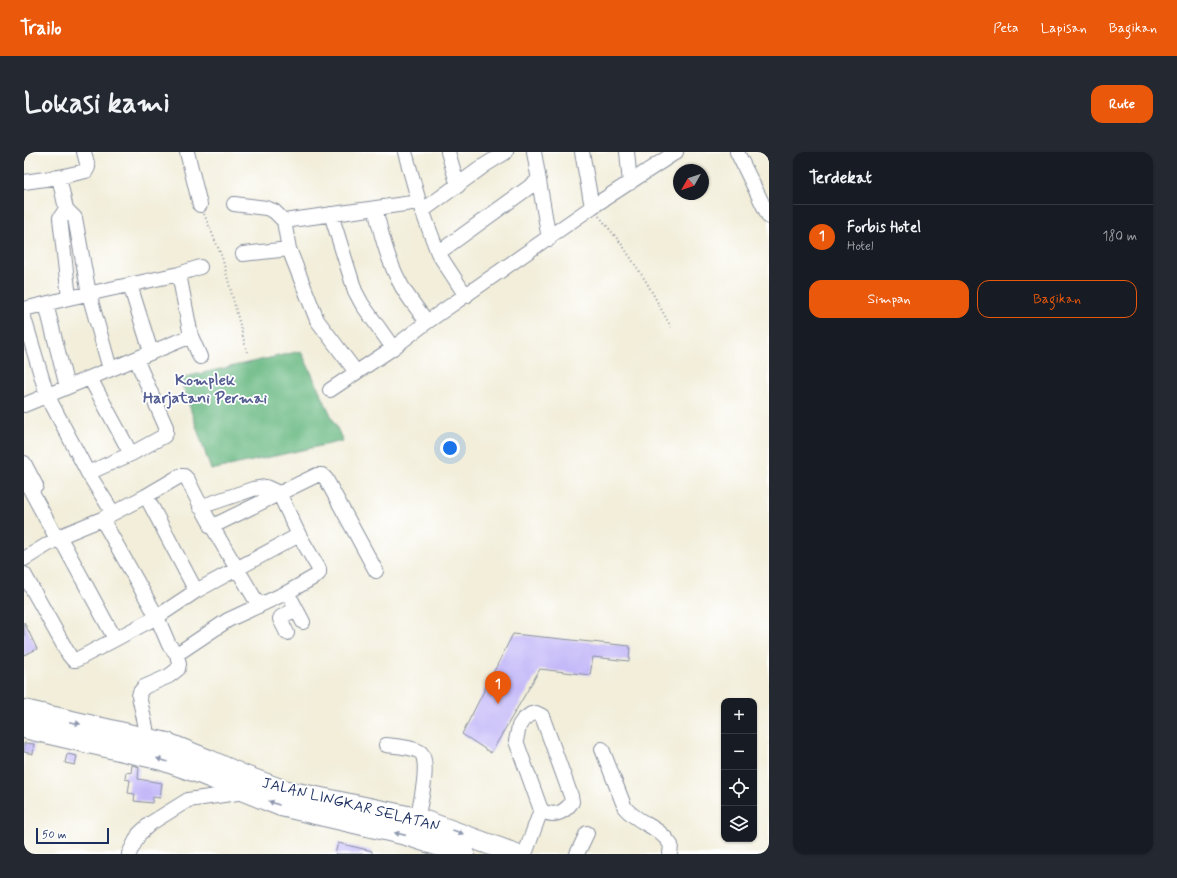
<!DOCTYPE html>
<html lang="id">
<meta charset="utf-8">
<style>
:root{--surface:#171b24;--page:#242831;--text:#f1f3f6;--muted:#9ea1a6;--line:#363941;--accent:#ea580c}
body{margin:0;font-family:Mynerve,sans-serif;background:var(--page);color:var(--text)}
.controls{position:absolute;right:12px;bottom:12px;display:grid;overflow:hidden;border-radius:8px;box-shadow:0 1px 3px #0004}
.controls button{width:36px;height:36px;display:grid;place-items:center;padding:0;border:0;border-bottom:1px solid var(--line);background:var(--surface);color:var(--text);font:20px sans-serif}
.compass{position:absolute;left:649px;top:12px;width:36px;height:36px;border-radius:50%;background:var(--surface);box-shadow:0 1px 3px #0004;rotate:230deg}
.scale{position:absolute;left:12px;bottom:10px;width:73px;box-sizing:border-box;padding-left:4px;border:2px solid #1b2f5e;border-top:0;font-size:11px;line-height:14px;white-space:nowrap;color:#1b2f5e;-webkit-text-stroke:3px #fff;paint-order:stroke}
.you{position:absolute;left:426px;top:296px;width:14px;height:14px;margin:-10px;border:3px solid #fff;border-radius:50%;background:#1a73e8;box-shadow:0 0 0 6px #1a73e833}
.badge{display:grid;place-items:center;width:26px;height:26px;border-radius:50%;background:var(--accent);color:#fff;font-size:13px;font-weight:700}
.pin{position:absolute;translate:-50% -33px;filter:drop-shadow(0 1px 2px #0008)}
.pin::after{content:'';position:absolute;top:21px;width:14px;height:12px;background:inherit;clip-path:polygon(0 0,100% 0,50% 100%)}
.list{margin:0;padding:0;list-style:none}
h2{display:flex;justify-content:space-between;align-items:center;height:52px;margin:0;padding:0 16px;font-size:17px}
h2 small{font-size:13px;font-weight:400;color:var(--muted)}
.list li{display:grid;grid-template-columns:26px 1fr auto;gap:12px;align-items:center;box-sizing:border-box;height:64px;padding:0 16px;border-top:1px solid var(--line)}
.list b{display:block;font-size:15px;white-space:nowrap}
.list p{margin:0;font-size:13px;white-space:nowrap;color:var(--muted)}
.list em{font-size:13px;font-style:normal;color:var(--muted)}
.actions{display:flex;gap:8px;padding:12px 16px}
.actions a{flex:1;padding:9px 0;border:1px solid var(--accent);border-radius:12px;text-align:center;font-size:14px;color:var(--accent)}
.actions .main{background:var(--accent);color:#fff}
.icon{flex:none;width:22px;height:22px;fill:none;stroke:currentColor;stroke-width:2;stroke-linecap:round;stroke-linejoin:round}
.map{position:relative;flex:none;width:745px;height:702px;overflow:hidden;border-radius:12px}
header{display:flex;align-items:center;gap:24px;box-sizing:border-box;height:56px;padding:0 20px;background:var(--accent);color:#fff}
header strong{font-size:19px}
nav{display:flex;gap:22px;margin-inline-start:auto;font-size:14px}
.intro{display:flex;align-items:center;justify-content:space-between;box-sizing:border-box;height:96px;padding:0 24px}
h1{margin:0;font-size:28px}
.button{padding:10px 18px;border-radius:12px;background:var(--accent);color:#fff;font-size:14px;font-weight:700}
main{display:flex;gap:24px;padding:0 24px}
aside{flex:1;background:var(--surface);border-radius:12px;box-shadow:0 1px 3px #0004}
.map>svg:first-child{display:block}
.forest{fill:#6cba84;stroke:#447471}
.building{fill:#c4b9f8}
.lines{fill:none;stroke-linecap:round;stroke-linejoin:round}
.minor-casing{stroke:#868e9c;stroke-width:16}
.highway-casing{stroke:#868e9c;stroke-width:22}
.path{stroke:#868e9c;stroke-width:2;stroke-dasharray:1 3;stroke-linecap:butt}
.minor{stroke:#fff;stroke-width:14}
.highway{stroke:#fff;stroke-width:20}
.oneway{fill:#8d97ae}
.labels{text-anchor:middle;stroke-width:3.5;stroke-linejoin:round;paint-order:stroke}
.street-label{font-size:15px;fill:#1b2f5e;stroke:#fff}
.neighbourhood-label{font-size:16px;font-weight:bold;fill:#565f94;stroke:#fff}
</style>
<header>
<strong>Trailo</strong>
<nav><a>Peta</a><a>Lapisan</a><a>Bagikan</a></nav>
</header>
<div class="intro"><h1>Lokasi kami</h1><a class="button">Rute</a></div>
<main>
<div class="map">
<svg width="745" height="702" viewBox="0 0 745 702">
<rect width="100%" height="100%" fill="#fff"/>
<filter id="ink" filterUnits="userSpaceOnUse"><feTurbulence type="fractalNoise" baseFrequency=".025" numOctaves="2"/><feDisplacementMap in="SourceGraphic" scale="8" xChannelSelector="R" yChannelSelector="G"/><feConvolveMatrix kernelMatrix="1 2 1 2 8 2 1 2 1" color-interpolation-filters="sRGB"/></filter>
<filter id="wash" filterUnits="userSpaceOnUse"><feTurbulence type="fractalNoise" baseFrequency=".012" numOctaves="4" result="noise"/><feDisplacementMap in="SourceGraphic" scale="16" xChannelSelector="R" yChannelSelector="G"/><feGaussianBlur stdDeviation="0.9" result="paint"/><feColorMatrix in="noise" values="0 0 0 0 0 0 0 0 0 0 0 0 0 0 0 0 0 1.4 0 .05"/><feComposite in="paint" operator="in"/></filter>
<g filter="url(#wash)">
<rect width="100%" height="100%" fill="#f2eeda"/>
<!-- forest -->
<path class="forest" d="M 277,199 L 319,289 L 187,318 L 156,226 Z"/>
<g id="blocks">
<!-- building -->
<path class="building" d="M 0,470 L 13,497 L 0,503 Z
M 489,482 L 606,494 L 605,509 L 569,505 L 566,523 L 516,517 L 467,601 L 438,582 Z
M 0,591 L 10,592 L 9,602 L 0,600 Z
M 43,602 L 53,604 L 51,613 L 41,611 Z
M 108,613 L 115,615 L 114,627 L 138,631 L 136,646 L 129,645 L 128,651 L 110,649 L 111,642 L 104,641 L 106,628 L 101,627 L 102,620 L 107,621 Z
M 314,691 L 348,699 L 348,702 L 311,702 Z"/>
</g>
</g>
<g filter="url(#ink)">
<use href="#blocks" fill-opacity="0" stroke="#868e9c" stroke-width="1"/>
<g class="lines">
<!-- minor casing -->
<g class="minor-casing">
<path id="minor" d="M 163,0 L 176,53
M 381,0 L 395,50 L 414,101 L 442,144
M 424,0 L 434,34
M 510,0 L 525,87
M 558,0 L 568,55
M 603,0 L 606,31
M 713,0 L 745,65
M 35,25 L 42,57 L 51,66 L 65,142 L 86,217
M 0,30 L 35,25 L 62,19 L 64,15 L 60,0
M 210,52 L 242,56 L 250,59 L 260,69 L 395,50
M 351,56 C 357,81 363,106 375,129 C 382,144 394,157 403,170
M 42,57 L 36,66 L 45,146
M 398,59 L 461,13 L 482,0
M 307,62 L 331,139 L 338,152 L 369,196
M 260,69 L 265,97 L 293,168 L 332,220
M 414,101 L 515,28
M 219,102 L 265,97
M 155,122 L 167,184 L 176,205
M 106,133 L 127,200
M 22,152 L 43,235
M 0,157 L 45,146 L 155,122 L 176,115
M 0,166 L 23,243 L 64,321 L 89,361
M 66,226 L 107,302
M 306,238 L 369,196 L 403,170 L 568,55 L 652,0
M 0,253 L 167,184
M 0,311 L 12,334
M 64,321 L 107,302 L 140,284 L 142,281 L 142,275 L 112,207
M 0,326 L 33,387 L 40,393 L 91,487
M 122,344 L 172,439
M 78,367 L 133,465 L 145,493 L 153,502 L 155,512 L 154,517 L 145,524 L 120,535 L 116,540 L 115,544 L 122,576
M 187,375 L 293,323 L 298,323 L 302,327 L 352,419
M 0,407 L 39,383 L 78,367 L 122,344 L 156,324 L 160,324 L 164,328 C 184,372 211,412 235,454
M 0,422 L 45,503 L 49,508 L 52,508 L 133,465 L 172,439 L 275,383
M 268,449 L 279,470
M 263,481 L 256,467 L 257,465 L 272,457
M 153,502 L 204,468 L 264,440 L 292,424 L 295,421 L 295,417 L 275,383 L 255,341 L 242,335 L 229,337 L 176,355
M 512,561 L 518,564 L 547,644 L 548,650 C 540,661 529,666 517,658 L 492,589 L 495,574 L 499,568 L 507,562 Z
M 362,593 C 371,594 389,595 396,600 C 407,607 396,654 393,666
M 578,597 L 601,656 C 616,673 634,673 647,693 L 646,702
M 105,702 L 115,682 L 127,671 L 164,648 L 221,640
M 501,702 L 517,658
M 553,702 L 563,681"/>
</g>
<!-- highway casing -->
<g class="highway-casing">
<path id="highway" d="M 0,558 L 143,591 L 185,608 L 221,624 L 259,638 L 393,666 L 492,702
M 0,576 L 138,608 L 175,621 L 257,654 L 382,683 L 440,702"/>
</g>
<!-- path -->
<path class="path" d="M 180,62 L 198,105 L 223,200
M 575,64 L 599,94 L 623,131 L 647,175"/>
<!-- minor -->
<use href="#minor" class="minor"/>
<!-- highway -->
<use href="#highway" class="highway"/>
</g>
<!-- one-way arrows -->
<defs><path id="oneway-solid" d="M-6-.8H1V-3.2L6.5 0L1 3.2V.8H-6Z"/></defs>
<g class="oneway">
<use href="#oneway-solid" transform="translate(51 571) rotate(12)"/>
<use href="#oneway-solid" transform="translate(138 608) rotate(-163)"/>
<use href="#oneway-solid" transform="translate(250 651) rotate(-159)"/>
<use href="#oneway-solid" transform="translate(434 680) rotate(20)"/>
<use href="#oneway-solid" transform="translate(376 682) rotate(-167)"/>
</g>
</g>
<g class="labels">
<!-- street labels -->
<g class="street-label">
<text transform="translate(327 652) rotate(14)" y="5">JALAN LINGKAR SELATAN</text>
</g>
<!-- neighbourhood labels -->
<g class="neighbourhood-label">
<text x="181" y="233">Komplek<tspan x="181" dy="18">Harjatani Permai</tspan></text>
</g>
</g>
</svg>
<div class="controls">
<button>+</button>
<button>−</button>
<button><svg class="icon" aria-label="locate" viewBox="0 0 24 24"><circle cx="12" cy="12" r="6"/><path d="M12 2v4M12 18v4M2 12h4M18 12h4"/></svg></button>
<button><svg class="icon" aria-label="layers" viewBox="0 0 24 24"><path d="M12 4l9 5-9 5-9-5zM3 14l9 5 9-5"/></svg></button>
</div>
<svg class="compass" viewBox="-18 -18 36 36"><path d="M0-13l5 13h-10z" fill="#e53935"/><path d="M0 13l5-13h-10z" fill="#9ea1a6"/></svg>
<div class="scale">50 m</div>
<div class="you"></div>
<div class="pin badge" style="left:474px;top:552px">1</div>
</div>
<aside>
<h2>Terdekat<small></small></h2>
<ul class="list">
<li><span class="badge">1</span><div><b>Forbis Hotel</b><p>Hotel</p></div><em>180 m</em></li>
</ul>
<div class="actions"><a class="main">Simpan</a><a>Bagikan</a></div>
</aside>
</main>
